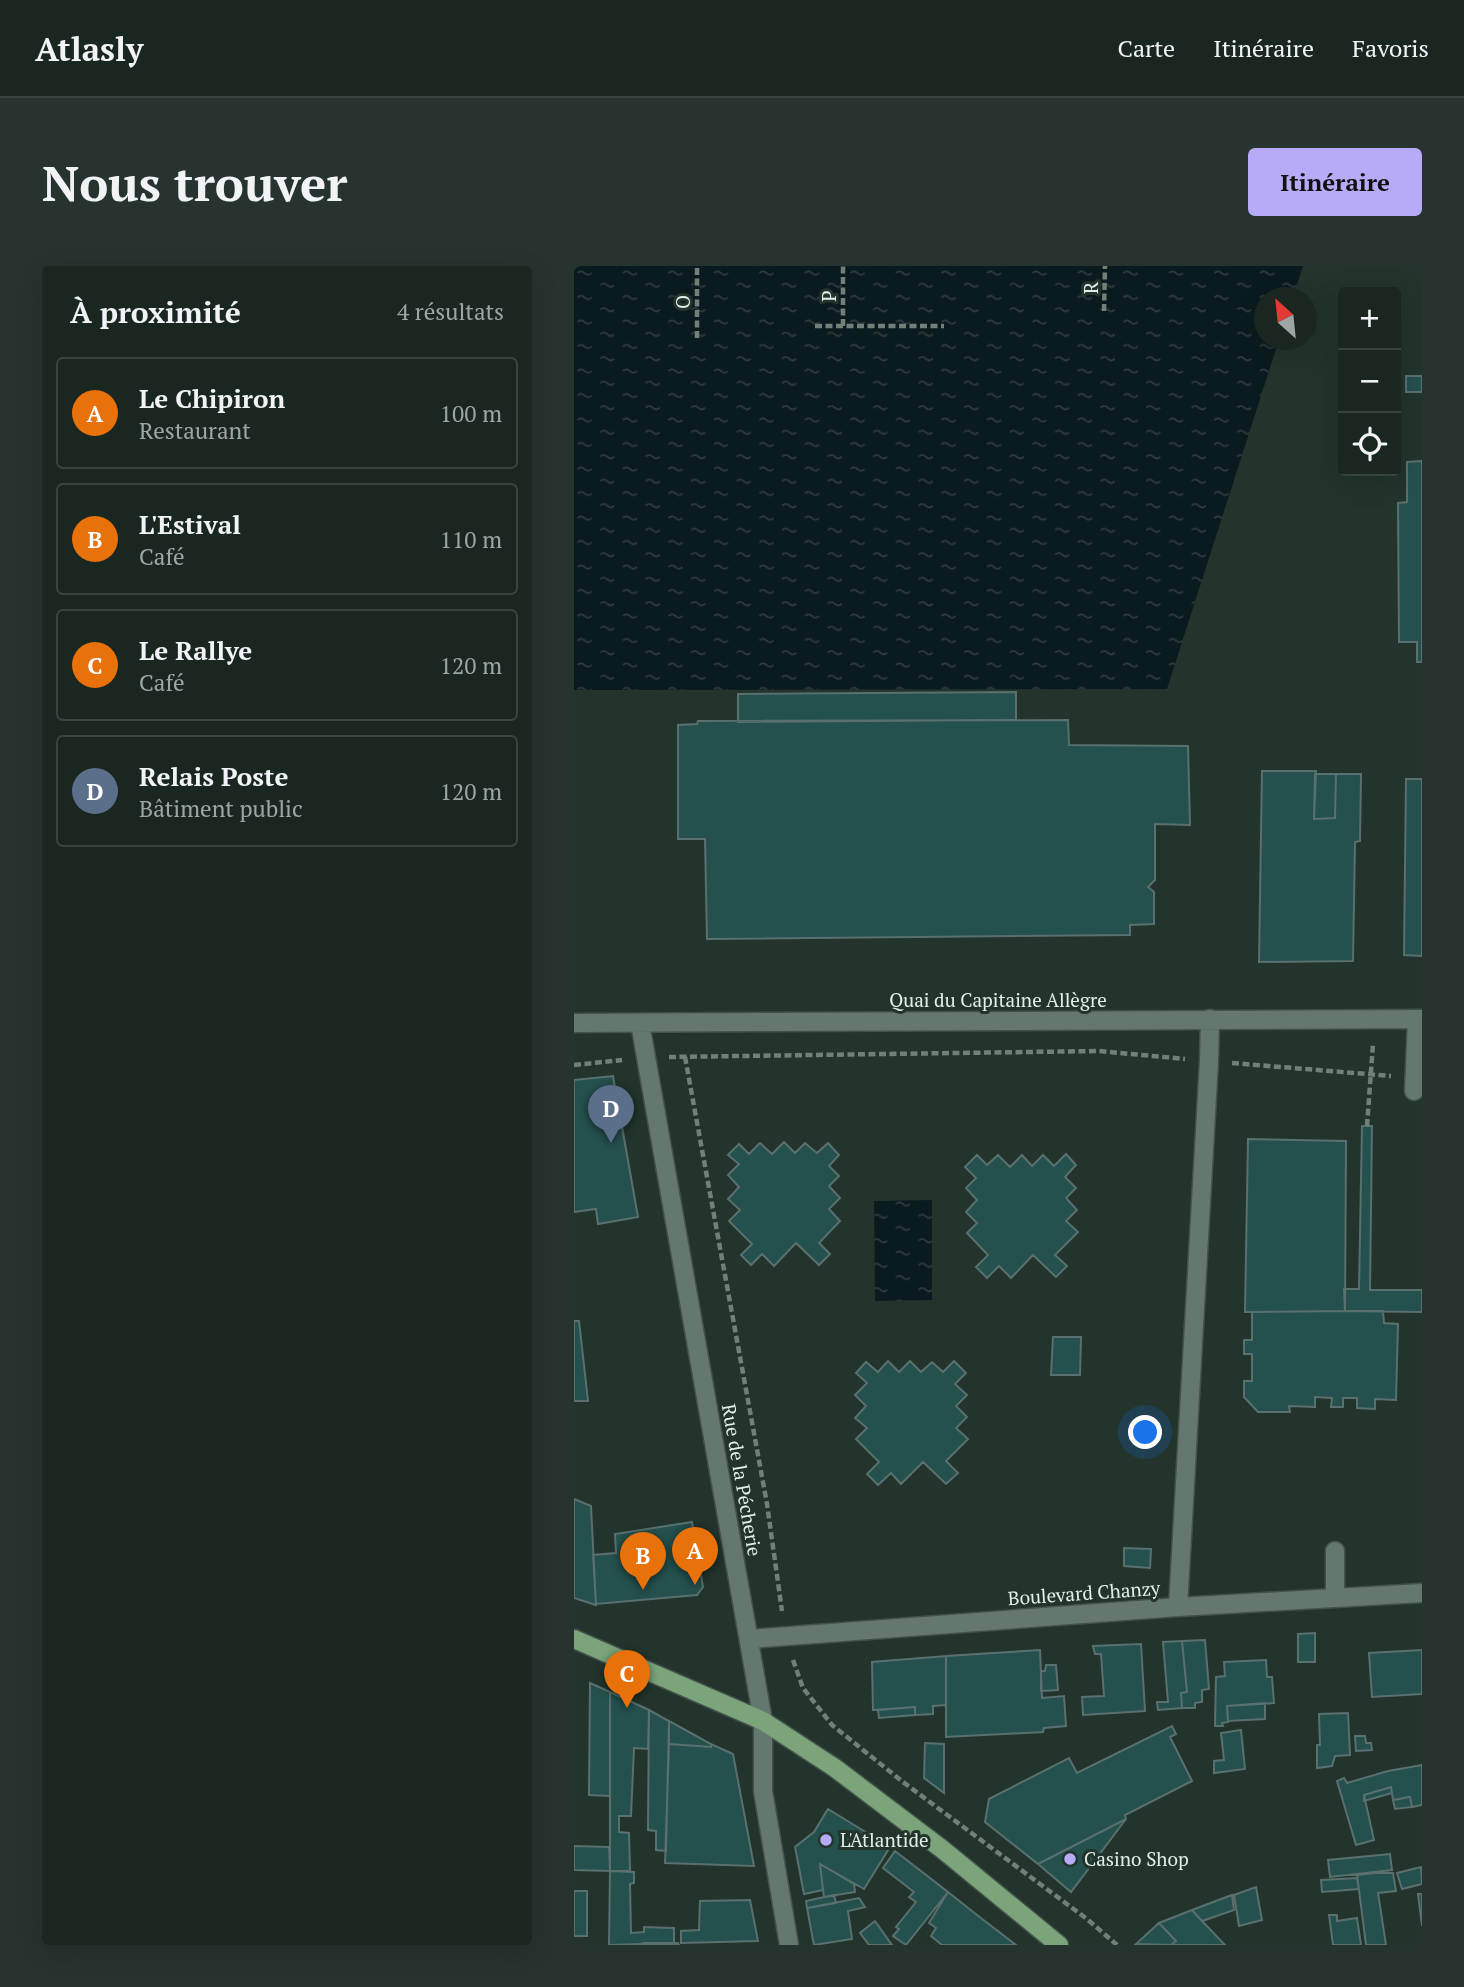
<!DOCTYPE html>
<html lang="fr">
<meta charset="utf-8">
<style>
:root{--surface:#1a2721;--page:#27332e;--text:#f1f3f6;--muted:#9fa5a5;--line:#38443f;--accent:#b7abf7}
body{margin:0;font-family:"PT Serif",serif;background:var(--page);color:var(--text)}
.controls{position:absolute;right:21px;top:21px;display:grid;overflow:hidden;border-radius:7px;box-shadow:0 7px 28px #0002}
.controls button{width:63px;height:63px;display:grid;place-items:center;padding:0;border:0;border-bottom:2px solid var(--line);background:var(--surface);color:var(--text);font:35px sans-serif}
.compass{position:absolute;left:680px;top:21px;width:63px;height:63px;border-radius:50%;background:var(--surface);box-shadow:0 7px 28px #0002;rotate:333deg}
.you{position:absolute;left:572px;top:1167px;width:24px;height:24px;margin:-18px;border:5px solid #fff;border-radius:50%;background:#1a73e8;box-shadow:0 0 0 10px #1a73e833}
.badge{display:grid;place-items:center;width:46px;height:46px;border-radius:50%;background:var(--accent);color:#fff;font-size:23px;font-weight:700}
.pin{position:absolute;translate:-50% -58px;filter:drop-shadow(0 2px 4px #0008)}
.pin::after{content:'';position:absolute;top:37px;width:24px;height:21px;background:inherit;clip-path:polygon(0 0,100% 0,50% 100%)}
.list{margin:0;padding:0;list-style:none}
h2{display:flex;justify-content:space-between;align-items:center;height:91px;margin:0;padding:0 28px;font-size:30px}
h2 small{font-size:23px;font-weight:400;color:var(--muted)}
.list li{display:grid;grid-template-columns:46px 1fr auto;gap:21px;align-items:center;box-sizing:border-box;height:112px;margin:0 14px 14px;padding:0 14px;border:2px solid var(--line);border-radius:7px}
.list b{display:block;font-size:26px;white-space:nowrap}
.list p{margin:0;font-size:23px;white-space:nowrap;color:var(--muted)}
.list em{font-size:23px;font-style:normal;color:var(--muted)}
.icon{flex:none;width:38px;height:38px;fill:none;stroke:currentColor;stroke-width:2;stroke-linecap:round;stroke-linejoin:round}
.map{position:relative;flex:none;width:848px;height:1679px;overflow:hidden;border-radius:7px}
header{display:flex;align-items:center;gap:42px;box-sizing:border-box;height:98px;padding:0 35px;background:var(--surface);border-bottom:2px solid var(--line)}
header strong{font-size:33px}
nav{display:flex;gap:38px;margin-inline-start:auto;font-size:24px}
.intro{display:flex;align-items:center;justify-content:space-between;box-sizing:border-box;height:168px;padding:0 42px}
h1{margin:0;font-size:49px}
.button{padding:18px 32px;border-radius:7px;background:var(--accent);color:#111;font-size:24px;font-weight:700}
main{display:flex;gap:42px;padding:0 42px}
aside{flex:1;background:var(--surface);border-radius:7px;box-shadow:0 7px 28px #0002}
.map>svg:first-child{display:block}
.water{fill:url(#water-ripples)}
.building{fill:#24504e;stroke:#59706e;stroke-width:2}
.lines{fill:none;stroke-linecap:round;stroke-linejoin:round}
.minor-casing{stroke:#42524b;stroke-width:21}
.major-casing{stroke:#42524b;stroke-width:21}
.path{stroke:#718079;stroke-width:4.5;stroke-dasharray:7 3.5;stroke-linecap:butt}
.minor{stroke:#64786f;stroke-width:18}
.major{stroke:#7ba47a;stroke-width:18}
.poi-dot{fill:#b7abf7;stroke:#22342c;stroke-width:2.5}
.labels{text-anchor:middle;stroke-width:6;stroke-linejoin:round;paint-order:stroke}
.street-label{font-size:19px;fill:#e3efe9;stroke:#22342c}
.poi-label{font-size:19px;fill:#e3efe9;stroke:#22342c;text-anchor:start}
</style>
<header>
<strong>Atlasly</strong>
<nav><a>Carte</a><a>Itinéraire</a><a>Favoris</a></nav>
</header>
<div class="intro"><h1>Nous trouver</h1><a class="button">Itinéraire</a></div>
<main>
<aside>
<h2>À proximité<small>4 résultats</small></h2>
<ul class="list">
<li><span class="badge" style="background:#e8710a">A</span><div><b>Le Chipiron</b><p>Restaurant</p></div><em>100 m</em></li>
<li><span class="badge" style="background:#e8710a">B</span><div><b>L'Estival</b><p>Café</p></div><em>110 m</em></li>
<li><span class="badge" style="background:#e8710a">C</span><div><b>Le Rallye</b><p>Café</p></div><em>120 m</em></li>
<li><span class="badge" style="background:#5c6f8a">D</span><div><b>Relais Poste</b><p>Bâtiment public</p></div><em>120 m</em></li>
</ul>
</aside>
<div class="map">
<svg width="848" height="1679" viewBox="0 0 848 1679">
<defs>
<pattern id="water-ripples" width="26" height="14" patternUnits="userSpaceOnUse" patternTransform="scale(1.75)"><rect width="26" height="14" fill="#0a1b1f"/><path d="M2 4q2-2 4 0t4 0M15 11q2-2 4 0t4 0" fill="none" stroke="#2e3c40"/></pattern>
</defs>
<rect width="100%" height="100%" fill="#22342c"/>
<!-- water -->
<path class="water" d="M 0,0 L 729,0 L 719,31 L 690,32 L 690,74 L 705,74 L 593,423 L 0,424 Z
M 358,934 L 358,1034 L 301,1035 L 300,935 Z"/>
<!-- building -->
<path class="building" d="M 832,110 L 848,110 L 848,126 L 832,126 Z
M 848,195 L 848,396 L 843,396 L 843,376 L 825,376 L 824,237 L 833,236 L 833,196 Z
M 442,426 L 442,454 L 164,456 L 164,428 Z
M 494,454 L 495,479 L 614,480 L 616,559 L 581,558 L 581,614 L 574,621 L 580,626 L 580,658 L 556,659 L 556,669 L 133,673 L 131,573 L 104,573 L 104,459 L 123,458 L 124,455 Z
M 688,505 L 742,505 L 740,553 L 761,552 L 762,508 L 787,508 L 786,575 L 781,576 L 779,695 L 685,696 Z
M 741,508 L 762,508 L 761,552 L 740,553 Z
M 832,513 L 848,513 L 848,690 L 830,689 Z
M 39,810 L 64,951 L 24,958 L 22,943 L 0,946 L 0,814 Z
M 788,860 L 798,860 L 796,1024 L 848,1024 L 848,1046 L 771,1045 L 770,1023 L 785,1023 Z
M 674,873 L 772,875 L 771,1045 L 671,1046 Z
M 210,876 L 221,887 L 231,877 L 243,887 L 254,877 L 265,889 L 255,900 L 265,910 L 255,920 L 266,932 L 255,943 L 266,955 L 245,977 L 256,988 L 245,999 L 222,977 L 200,1000 L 188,988 L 177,999 L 167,989 L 178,978 L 155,955 L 166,944 L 154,933 L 165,921 L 154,909 L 165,898 L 154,889 L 165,878 L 175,888 L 186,877 L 198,888 Z
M 492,888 L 502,899 L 491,911 L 502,922 L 492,932 L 503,944 L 492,955 L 504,966 L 481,989 L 493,1000 L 482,1011 L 459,989 L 437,1012 L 425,1000 L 413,1012 L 402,1001 L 414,989 L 393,967 L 403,957 L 392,946 L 403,934 L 392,922 L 402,912 L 391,901 L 403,889 L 413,899 L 424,889 L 436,901 L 448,889 L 458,900 L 469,889 L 480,900 Z
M 771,1045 L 809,1045 L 810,1057 L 824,1058 L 822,1134 L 801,1133 L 801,1143 L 783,1142 L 783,1132 L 769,1132 L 769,1141 L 757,1141 L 758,1132 L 741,1131 L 741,1141 L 715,1140 L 716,1146 L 684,1146 L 670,1131 L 670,1115 L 678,1115 L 678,1088 L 670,1088 L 670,1074 L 678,1074 L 678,1046 Z
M 0,1055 L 5,1055 L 14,1135 L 0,1135 Z
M 479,1071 L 507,1071 L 506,1109 L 477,1109 Z
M 314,1095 L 325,1106 L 336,1095 L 347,1106 L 358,1096 L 369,1106 L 380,1095 L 392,1107 L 381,1118 L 393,1129 L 382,1140 L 393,1151 L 382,1162 L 394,1173 L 372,1195 L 384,1207 L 372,1218 L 349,1196 L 327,1218 L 317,1207 L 304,1219 L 293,1208 L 305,1196 L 282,1173 L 293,1162 L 281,1152 L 292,1140 L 281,1129 L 293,1117 L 282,1107 L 292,1096 L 304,1106 Z
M 0,1233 L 17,1240 L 22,1339 L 0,1332 Z
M 118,1256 L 129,1321 L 123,1329 L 22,1338 L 19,1289 L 42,1287 L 41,1268 Z
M 550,1282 L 577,1283 L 576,1302 L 550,1300 Z
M 741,1367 L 741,1396 L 724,1396 L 724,1368 Z
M 631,1374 L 635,1423 L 628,1424 L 628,1436 L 621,1437 L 621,1442 L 608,1442 L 607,1427 L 613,1426 L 608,1375 Z
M 608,1375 L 613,1426 L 607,1427 L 608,1442 L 584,1444 L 583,1436 L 594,1436 L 589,1376 Z
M 567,1378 L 571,1445 L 509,1449 L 508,1431 L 530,1430 L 527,1388 L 521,1388 L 519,1380 Z
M 466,1384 L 468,1432 L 490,1430 L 492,1460 L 470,1462 L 469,1466 L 372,1471 L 372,1390 Z
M 848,1384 L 848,1428 L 798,1431 L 795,1387 Z
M 372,1390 L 372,1439 L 359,1440 L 359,1448 L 341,1449 L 341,1441 L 299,1444 L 298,1396 Z
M 692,1394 L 693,1411 L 698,1411 L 700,1437 L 653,1440 L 654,1456 L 648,1457 L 649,1460 L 641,1460 L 642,1411 L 651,1410 L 650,1396 Z
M 472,1399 L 482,1399 L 484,1424 L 467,1425 L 467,1405 L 471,1405 Z
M 16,1417 L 36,1426 L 36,1530 L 15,1529 Z
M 36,1426 L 75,1444 L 74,1483 L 60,1482 L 57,1550 L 45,1550 L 45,1566 L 55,1567 L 56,1605 L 36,1605 Z
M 691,1437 L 691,1453 L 654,1455 L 653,1440 Z
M 341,1441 L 341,1449 L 305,1452 L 304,1444 Z
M 75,1444 L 95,1455 L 92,1585 L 82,1584 L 82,1565 L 74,1564 Z
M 774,1447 L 776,1489 L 761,1490 L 758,1500 L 743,1502 L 743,1479 L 746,1479 L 745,1448 Z
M 95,1455 L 137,1478 L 137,1481 L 95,1478 Z
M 598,1460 L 602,1468 L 596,1471 L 618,1515 L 551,1549 L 552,1553 L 464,1598 L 411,1556 L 415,1533 L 495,1492 L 503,1507 Z
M 667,1464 L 671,1503 L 640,1507 L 640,1495 L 650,1494 L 647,1467 Z
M 781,1470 L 791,1470 L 792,1477 L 797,1477 L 798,1484 L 782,1485 Z
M 351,1477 L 370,1478 L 370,1527 L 350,1512 Z
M 95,1478 L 137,1481 L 137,1478 L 159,1488 L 180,1600 L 91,1597 Z
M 848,1499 L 848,1539 L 838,1541 L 836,1531 L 819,1534 L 817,1521 L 790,1529 L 800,1574 L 782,1579 L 763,1515 L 770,1512 L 773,1517 L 814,1505 Z
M 817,1521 L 818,1527 L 790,1535 L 790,1529 Z
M 836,1531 L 838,1541 L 821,1543 L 819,1534 Z
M 254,1543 L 316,1581 L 290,1623 L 246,1598 L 249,1624 L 230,1628 L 221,1581 L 240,1566 Z
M 552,1553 L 497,1626 L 464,1598 Z
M 0,1580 L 35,1581 L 36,1605 L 0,1604 Z
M 321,1585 L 374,1626 L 332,1679 L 319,1670 L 325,1663 L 322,1661 L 342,1636 L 335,1631 L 340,1626 L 309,1602 Z
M 816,1588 L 818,1604 L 756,1611 L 754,1594 Z
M 246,1598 L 280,1618 L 281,1626 L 250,1631 Z
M 847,1601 L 848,1618 L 828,1623 L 823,1607 Z
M 36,1605 L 60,1606 L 60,1617 L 56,1618 L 57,1667 L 70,1666 L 70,1661 L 100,1662 L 100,1677 L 35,1679 Z
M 801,1607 L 819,1607 L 822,1625 L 804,1627 L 812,1679 L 792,1679 L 783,1609 Z
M 783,1612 L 785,1623 L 748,1626 L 747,1614 Z
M 682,1621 L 688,1654 L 665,1660 L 660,1629 Z
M 0,1625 L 13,1625 L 13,1670 L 0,1670 Z
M 374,1626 L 403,1649 L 442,1679 L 368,1679 L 357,1670 L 362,1662 L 355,1657 Z
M 844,1628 L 848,1628 L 848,1660 Z
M 260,1629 L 262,1637 L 233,1642 L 232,1635 Z
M 658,1629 L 660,1644 L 628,1655 L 618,1644 Z
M 285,1632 L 291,1641 L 274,1645 L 278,1673 L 240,1679 L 233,1642 Z
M 176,1634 L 184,1675 L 107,1677 L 107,1665 L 125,1664 L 126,1635 Z
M 618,1644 L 628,1655 L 651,1679 L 597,1679 L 602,1675 L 585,1657 Z
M 755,1649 L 763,1649 L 763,1655 L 783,1652 L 787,1679 L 759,1679 Z
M 301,1655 L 318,1679 L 295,1679 L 286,1667 Z
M 585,1657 L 602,1675 L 597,1679 L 562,1678 Z
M 69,1677 L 104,1677 L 105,1679 L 69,1679 Z"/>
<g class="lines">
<!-- minor casing -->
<g class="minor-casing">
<path id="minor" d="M 0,757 L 848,753
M 66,757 L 189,1455 L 189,1525 L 215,1679
M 840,825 L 843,753
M 761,1332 L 761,1285
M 604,1341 L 635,795 L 636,753
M 175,1373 L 604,1341 L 848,1327"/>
</g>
<!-- major casing -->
<g class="major-casing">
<path id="major" d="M 0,1373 L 189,1455 L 261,1502 L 368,1583 L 485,1679"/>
</g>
<!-- path -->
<path class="path" d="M 530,45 L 531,0
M 241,60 L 370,60
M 269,60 L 269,0
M 123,72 L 123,0
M 95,791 L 525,785 L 611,793
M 111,791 L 193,1238 L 208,1345
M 658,797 L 817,810
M 0,799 L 48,794
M 793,860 L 799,778
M 219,1394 L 229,1422 L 258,1459 L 329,1516 L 513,1653 L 543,1679"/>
<!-- minor -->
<use href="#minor" class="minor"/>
<!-- major -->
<use href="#major" class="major"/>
</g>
<!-- markers -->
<g class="poi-dot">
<circle cx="252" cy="1574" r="7"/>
<circle cx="496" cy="1593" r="7"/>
</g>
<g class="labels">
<!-- street labels -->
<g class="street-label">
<text transform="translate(517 22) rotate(-90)" y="7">R</text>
<text transform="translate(255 30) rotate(-90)" y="7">P</text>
<text transform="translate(109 36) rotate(-90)" y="7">O</text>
<text x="424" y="741">Quai du Capitaine Allègre</text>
<text transform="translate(168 1214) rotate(80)" y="7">Rue de la Pécherie</text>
<text transform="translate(510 1327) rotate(-4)" y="7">Boulevard Chanzy</text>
</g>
<!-- poi labels -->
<g class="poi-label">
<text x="266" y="1581">L'Atlantide</text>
<text x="510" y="1600">Casino Shop</text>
</g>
</g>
</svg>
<div class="controls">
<button>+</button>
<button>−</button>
<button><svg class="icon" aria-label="locate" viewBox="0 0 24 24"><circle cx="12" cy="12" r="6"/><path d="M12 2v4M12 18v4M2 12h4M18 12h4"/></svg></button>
</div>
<svg class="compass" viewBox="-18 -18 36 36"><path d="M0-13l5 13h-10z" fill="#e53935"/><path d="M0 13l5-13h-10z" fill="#9fa5a5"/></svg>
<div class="you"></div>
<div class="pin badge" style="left:121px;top:1319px;background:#e8710a">A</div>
<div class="pin badge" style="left:69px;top:1324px;background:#e8710a">B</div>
<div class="pin badge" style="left:53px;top:1442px;background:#e8710a">C</div>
<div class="pin badge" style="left:37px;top:877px;background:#5c6f8a">D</div>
</div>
</main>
